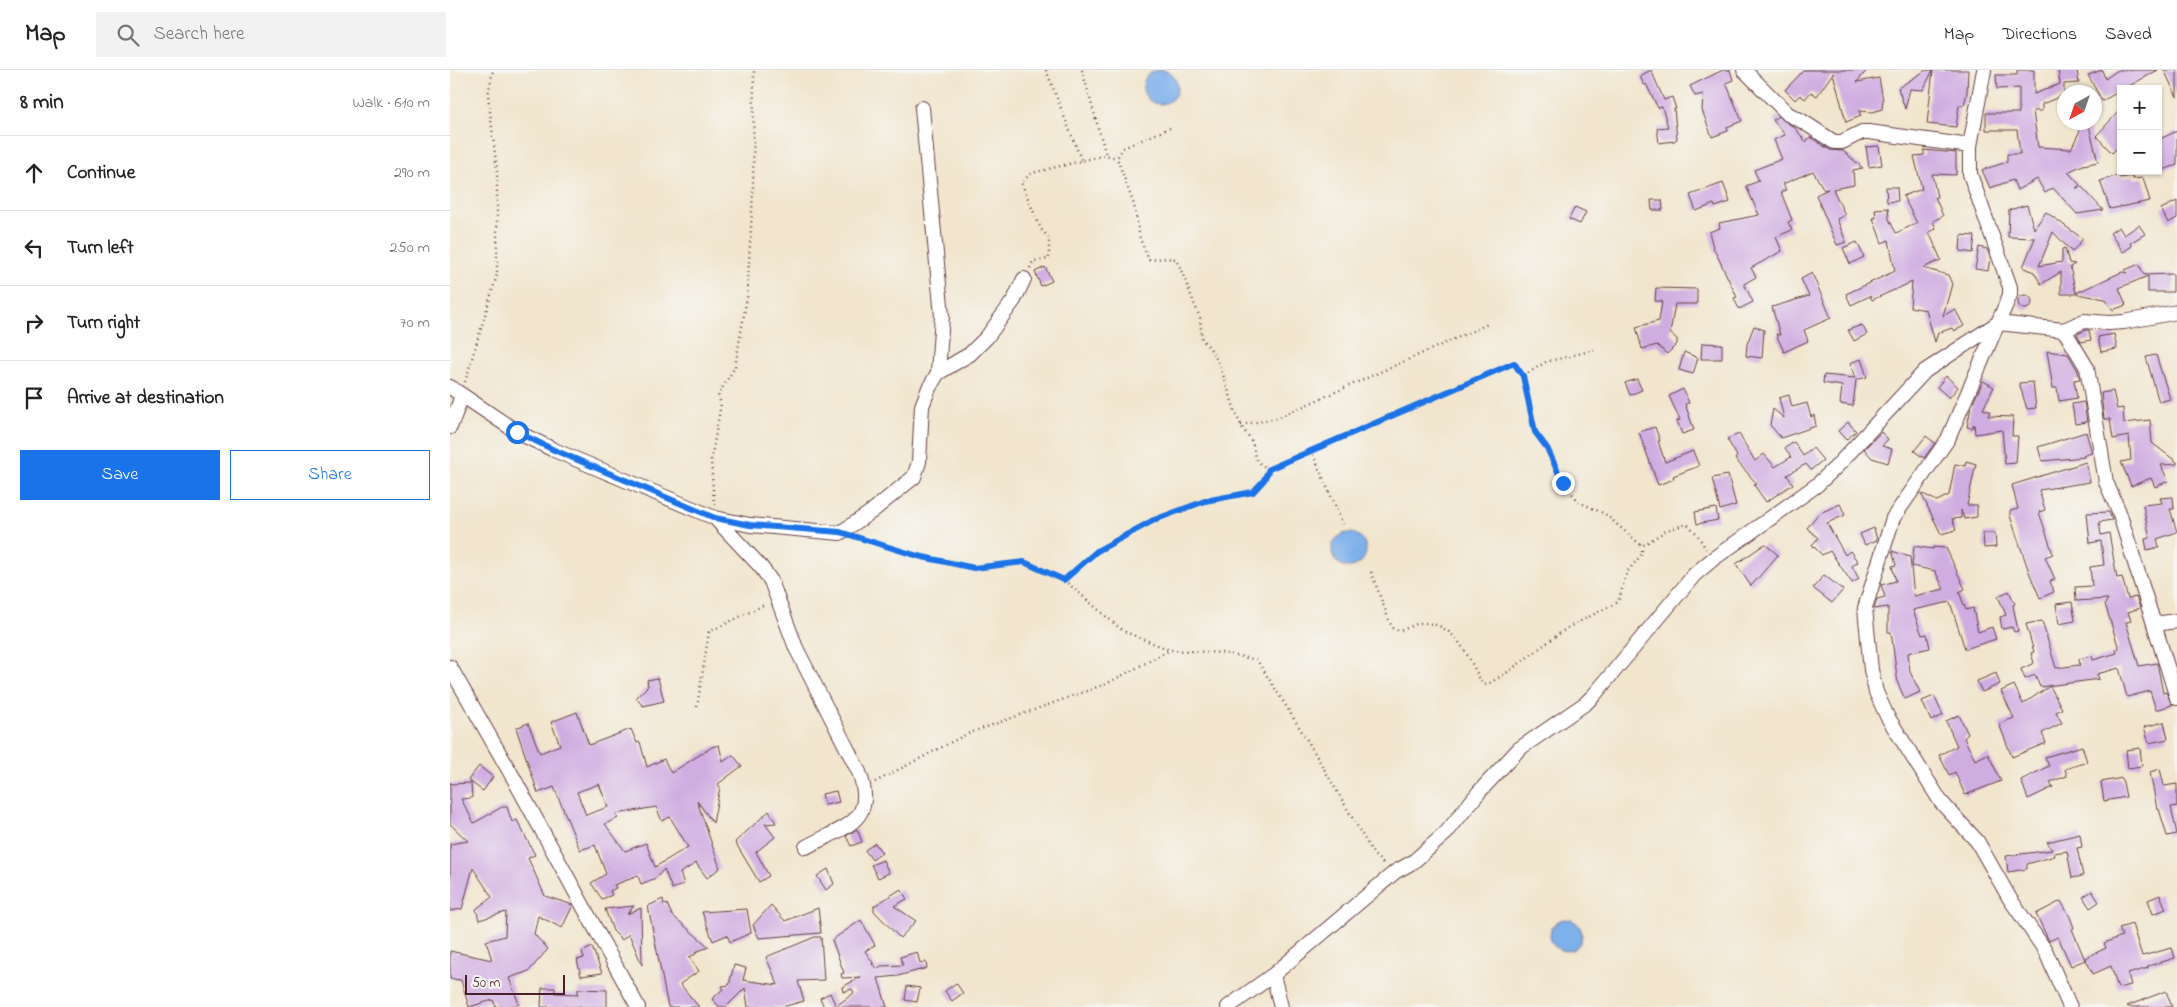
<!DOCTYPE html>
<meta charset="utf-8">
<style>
:root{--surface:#fff;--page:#f2f2f2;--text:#222;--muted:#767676;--line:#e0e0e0;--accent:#1a73e8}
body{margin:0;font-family:"Indie Flower",sans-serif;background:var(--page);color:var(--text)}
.controls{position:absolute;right:15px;top:15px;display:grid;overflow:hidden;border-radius:0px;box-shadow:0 1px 4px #0004}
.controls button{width:45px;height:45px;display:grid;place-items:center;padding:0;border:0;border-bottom:1px solid var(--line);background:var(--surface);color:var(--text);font:25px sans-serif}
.compass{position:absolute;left:1607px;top:15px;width:45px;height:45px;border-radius:50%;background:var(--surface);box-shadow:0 1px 4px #0004;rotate:220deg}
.scale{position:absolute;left:15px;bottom:12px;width:100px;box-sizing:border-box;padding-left:5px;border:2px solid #4a1f2b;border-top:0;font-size:14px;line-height:18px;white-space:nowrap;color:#4a1f2b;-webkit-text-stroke:4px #f6f6f2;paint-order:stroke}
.stop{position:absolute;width:15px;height:15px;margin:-11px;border:4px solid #1a73e8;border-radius:50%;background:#fff}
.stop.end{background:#1a73e8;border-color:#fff;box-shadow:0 1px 5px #0008}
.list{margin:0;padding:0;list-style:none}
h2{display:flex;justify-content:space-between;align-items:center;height:65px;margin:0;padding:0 20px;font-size:21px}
h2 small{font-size:16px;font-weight:400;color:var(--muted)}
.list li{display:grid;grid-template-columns:32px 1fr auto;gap:15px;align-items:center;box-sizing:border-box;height:75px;padding:0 20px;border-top:1px solid var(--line)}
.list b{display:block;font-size:19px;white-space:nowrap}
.list em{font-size:16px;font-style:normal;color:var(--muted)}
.actions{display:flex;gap:10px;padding:15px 20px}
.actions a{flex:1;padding:11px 0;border:1px solid var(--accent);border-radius:0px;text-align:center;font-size:18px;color:var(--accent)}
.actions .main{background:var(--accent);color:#fff}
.icon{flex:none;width:28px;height:28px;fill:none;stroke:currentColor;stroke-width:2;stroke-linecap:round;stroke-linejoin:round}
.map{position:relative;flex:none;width:1727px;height:937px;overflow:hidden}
header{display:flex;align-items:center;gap:30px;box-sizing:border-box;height:70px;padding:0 25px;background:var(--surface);border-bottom:1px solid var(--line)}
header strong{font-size:24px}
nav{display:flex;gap:28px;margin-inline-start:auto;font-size:18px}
.search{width:350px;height:45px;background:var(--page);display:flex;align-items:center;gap:12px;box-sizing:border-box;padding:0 18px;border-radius:0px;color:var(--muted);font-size:19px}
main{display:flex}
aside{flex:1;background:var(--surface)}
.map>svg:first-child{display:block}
.water{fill:#7eb0ea;stroke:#64688a}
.building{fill:#d0ade1;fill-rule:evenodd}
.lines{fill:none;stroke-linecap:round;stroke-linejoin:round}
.street-casing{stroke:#633d43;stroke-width:16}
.path{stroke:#633d43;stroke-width:2.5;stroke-dasharray:1 4;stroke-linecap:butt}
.street{stroke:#fff;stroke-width:14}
.route{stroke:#1a73e8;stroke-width:6}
</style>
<header>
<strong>Map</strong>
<div class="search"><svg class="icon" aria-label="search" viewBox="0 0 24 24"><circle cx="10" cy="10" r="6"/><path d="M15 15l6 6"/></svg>Search here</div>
<nav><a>Map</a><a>Directions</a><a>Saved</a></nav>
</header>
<main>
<aside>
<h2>8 min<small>Walk · 610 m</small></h2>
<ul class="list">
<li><svg class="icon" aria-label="ahead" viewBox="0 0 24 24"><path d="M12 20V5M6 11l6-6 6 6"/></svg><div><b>Continue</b></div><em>290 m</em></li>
<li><svg class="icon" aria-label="left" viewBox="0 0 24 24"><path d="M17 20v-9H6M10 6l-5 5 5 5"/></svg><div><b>Turn left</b></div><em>250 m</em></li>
<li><svg class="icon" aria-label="right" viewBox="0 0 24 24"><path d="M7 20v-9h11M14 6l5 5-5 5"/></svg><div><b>Turn right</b></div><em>70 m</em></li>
<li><svg class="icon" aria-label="arrive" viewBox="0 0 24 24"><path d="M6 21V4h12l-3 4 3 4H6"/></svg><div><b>Arrive at destination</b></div></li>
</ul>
<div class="actions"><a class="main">Save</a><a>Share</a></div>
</aside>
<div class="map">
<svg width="1727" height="937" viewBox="0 0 1727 937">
<rect width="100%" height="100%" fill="#f6f6f2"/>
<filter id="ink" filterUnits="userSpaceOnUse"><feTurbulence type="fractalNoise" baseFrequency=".02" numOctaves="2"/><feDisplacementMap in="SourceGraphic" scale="10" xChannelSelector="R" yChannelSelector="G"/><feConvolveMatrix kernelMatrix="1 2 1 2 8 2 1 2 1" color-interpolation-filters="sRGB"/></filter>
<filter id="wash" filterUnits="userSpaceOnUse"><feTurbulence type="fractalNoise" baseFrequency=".0096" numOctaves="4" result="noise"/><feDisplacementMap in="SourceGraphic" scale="20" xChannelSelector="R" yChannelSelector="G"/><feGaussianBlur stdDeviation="1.12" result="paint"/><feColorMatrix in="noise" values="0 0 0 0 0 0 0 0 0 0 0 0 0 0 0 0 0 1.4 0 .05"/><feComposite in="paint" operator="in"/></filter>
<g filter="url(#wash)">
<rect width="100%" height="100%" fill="#f1e5cd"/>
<!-- water -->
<path class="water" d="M693 17a17 17 0 1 1 34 0a17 17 0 1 1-34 0Z
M882 480a17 17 0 1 1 34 0a17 17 0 1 1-34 0Z
M1100 865a16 16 0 1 1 32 0a16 16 0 1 1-32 0Z"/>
<g id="blocks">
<!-- building -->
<path class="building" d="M 1201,0 L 1214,30 L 1222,27 L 1226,39 L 1224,39 L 1227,69 L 1224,71 L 1209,73 L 1207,58 L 1218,57 L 1212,37 L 1208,38 L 1196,14 L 1194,15 L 1190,6 Z
M 1273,0 L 1280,0 L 1283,10 L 1276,13 L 1292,51 L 1277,57 L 1278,61 L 1262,67 L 1252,40 L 1253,24 L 1245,26 L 1240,16 Z
M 1354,0 L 1417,0 L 1407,12 L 1429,8 L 1433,30 L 1432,39 L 1423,42 L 1409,41 L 1411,46 L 1396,52 L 1383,3 L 1367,26 L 1361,22 L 1355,29 L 1350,25 L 1345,30 L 1335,20 Z
M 1476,0 L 1483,0 L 1473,20 L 1460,19 L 1455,39 L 1448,18 Z
M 1483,0 L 1518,0 L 1517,22 L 1514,35 L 1509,35 L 1506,57 L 1477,54 Z
M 1567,0 L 1584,0 L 1584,24 L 1610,14 L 1608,0 L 1627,0 L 1629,13 L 1614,14 L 1614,25 L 1592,34 L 1592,41 L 1583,41 L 1588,77 L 1621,79 L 1634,52 L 1638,52 L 1648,92 L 1633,95 L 1618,102 L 1630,115 L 1626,118 L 1632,117 L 1653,140 L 1627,144 L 1603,118 L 1595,123 L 1587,109 L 1567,120 L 1563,110 L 1540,118 L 1532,100 L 1557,92 L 1557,84 L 1570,84 L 1567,60 L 1536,60 L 1536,43 L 1569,43 L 1569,18 L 1547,19 L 1546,5 L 1567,5 Z
M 1652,0 L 1655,9 L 1668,0 L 1708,0 L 1652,31 L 1638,5 Z
M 1714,0 L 1727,0 L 1727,27 Z
M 1671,39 L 1671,74 L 1662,83 L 1646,66 Z
M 1328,46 L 1345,58 L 1356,72 L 1360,67 L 1380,80 L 1393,81 L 1413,98 L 1403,100 L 1404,115 L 1383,119 L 1395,145 L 1387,149 L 1396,172 L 1387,175 L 1366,125 L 1378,119 L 1374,120 L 1363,101 L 1333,114 L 1336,120 L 1331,122 L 1342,150 L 1338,152 L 1342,160 L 1326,167 L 1332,181 L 1301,198 L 1306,207 L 1294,214 L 1303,232 L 1289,239 L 1284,228 L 1287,227 L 1263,177 L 1259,162 L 1270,158 L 1269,153 L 1309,145 L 1296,116 L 1309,111 L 1304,100 L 1332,89 L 1324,70 L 1335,65 L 1323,50 Z
M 1727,61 L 1727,95 L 1713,100 L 1708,88 L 1708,70 Z
M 1429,76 L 1432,95 L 1419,97 L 1416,77 Z
M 1474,80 L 1506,83 L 1506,105 L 1482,104 L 1487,127 L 1485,127 L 1493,146 L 1483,151 L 1486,159 L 1479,162 L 1491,190 L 1473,198 L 1498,205 L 1502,214 L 1493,246 L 1505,239 L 1514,256 L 1504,261 L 1502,258 L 1488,263 L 1485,272 L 1476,240 L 1460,237 L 1462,212 L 1422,230 L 1420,226 L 1401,235 L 1396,224 L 1445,201 L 1439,170 L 1432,173 L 1423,148 L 1426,148 L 1425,139 L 1438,138 L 1439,149 L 1446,163 L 1467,153 L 1453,126 L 1472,119 L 1464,86 L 1474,85 Z
M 1669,105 L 1670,108 L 1683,106 L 1683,109 L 1693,108 L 1700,131 L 1660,139 L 1650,111 Z
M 1273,113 L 1280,132 L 1265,137 L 1264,134 L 1246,141 L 1240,125 Z
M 1436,117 L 1447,117 L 1448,131 L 1437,132 Z
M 1201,130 L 1212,130 L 1213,140 L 1202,140 Z
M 1727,131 L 1727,148 L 1718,153 L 1711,139 Z
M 1577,135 L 1584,159 L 1596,142 L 1633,169 L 1622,182 L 1603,162 L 1589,196 L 1612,192 L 1612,179 L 1615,178 L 1619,193 L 1625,194 L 1620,197 L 1626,223 L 1672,202 L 1677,203 L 1675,200 L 1689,194 L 1694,205 L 1723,204 L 1723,222 L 1698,222 L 1698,206 L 1669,218 L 1676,235 L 1663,240 L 1655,229 L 1627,224 L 1611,224 L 1611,202 L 1591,214 L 1584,202 L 1573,197 L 1585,168 L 1558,167 L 1559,140 Z
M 1125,137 L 1136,142 L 1130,154 L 1119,149 Z
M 1689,155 L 1695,164 L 1680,173 L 1682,176 L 1673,182 L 1660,163 L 1669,157 L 1674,165 Z
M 1511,165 L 1525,166 L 1523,183 L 1510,181 Z
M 1407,172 L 1414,187 L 1400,194 L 1393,178 Z
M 1529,177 L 1537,179 L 1540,187 L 1538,201 L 1525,199 Z
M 595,197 L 602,211 L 591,216 L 585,202 Z
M 1362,203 L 1381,248 L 1354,260 L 1358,271 L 1334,282 L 1326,264 L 1330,265 L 1322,237 L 1359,226 L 1351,209 Z
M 1206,218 L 1247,219 L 1247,234 L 1225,234 L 1220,263 L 1227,269 L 1227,274 L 1217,284 L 1207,275 L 1192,279 L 1186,257 L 1209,251 L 1212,231 L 1205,231 Z
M1568 232a7 7 0 1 1 14 0a7 7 0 1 1-14 0Z
M 1412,255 L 1417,264 L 1404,271 L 1398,260 Z
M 1304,256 L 1314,260 L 1312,288 L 1296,286 L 1297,274 Z
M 1636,260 L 1639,260 L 1641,270 L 1631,272 L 1627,264 Z
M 1664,264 L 1667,279 L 1651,282 L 1648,267 Z
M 1252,273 L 1272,274 L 1272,289 L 1251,289 Z
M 1597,281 L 1618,284 L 1628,301 L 1630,309 L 1624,310 L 1627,328 L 1609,331 L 1607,318 L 1603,318 Z
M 1234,282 L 1248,288 L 1243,304 L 1229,300 Z
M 1706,285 L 1720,329 L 1709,332 L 1696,287 Z
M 1411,289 L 1417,307 L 1406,310 L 1403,336 L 1390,334 L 1392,316 L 1373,313 L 1374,305 L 1405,308 L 1400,293 Z
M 1496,306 L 1508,317 L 1499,328 L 1487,317 Z
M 1187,309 L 1192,320 L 1180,325 L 1175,313 Z
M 1533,311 L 1544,317 L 1533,339 L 1540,341 L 1538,346 L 1563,347 L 1562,366 L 1568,366 L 1566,393 L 1555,394 L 1552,360 L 1525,364 L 1524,354 L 1522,358 L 1517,357 L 1521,337 Z
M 1583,312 L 1586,338 L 1577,339 L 1569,313 Z
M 1233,319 L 1239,333 L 1235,334 L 1244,360 L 1232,364 L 1227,351 L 1230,350 L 1219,326 Z
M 1663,321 L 1667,339 L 1673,338 L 1674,353 L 1700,350 L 1702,373 L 1727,392 L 1727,394 L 1711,395 L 1718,411 L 1705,417 L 1701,408 L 1681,416 L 1671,392 L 1681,390 L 1679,366 L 1663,369 L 1660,349 L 1654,349 L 1651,323 Z
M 1339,325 L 1342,337 L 1357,333 L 1361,347 L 1364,345 L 1366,356 L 1331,368 L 1320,355 L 1323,339 L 1334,348 L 1329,328 Z
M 1634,332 L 1637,352 L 1625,354 L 1622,334 Z
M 1398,352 L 1406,361 L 1396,370 L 1388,361 Z
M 1205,357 L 1210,371 L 1208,371 L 1215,392 L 1243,381 L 1249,396 L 1223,406 L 1224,409 L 1208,415 L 1189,362 Z
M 1431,362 L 1438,369 L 1432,376 L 1442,379 L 1438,393 L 1422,388 L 1414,379 Z
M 1636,362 L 1642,383 L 1634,385 L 1634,387 L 1592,391 L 1588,377 Z
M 1289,364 L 1305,391 L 1314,384 L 1325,397 L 1341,387 L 1335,378 L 1344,372 L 1353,386 L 1363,378 L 1373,390 L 1361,400 L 1356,394 L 1337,405 L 1343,414 L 1316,432 L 1304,415 L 1307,414 L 1285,389 L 1287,386 L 1277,369 Z
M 1476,366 L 1485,373 L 1474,388 L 1464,381 Z
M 1516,391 L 1526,394 L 1517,435 L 1527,435 L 1527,447 L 1514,449 L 1511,440 L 1511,448 L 1502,449 L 1506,460 L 1491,464 L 1471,423 L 1487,431 L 1499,425 L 1505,394 L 1515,396 Z
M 1636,392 L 1640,412 L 1589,420 L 1595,440 L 1589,442 L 1603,484 L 1595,487 L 1605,509 L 1600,511 L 1604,522 L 1590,528 L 1579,502 L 1560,446 L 1560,441 L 1568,439 L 1562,415 Z
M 1278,405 L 1286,435 L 1270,440 L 1262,408 Z
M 1723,427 L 1724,439 L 1720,439 L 1727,462 L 1707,469 L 1709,477 L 1697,480 L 1695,469 L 1700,468 L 1693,435 L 1712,433 L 1710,428 Z
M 1390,434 L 1395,445 L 1377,453 L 1395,485 L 1400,481 L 1408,492 L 1402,496 L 1409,509 L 1402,513 L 1380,481 L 1372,485 L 1362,475 L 1368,468 L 1357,458 L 1368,444 Z
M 1266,438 L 1268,450 L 1247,454 L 1245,442 Z
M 1659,442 L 1662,450 L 1649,452 L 1651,465 L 1659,463 L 1667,508 L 1672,507 L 1678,529 L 1686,527 L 1690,538 L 1678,542 L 1681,551 L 1676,552 L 1689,596 L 1707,593 L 1713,623 L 1716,622 L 1722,635 L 1706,640 L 1700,621 L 1677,627 L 1669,598 L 1647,604 L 1649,609 L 1590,617 L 1585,605 L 1575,609 L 1571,599 L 1584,593 L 1581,583 L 1584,582 L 1576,554 L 1592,551 L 1606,598 L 1630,595 L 1629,589 L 1642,586 L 1643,590 L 1667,583 L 1666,580 L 1669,579 L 1655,534 L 1658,529 L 1626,531 L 1625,517 L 1642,516 L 1640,497 L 1654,495 L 1651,471 L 1640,473 L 1637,443 Z
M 1424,458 L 1427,470 L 1415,475 L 1410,464 Z
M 1533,463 L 1545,463 L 1546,477 L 1534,478 Z
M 1315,474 L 1328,485 L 1301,516 L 1286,494 Z
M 1464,476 L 1483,479 L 1483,477 L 1496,478 L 1515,519 L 1509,522 L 1516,540 L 1523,538 L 1528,562 L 1542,557 L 1546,569 L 1515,579 L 1500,532 L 1463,540 L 1472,565 L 1477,564 L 1480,578 L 1458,583 L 1460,602 L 1470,622 L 1455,629 L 1448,614 L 1441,562 L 1438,562 L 1438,537 L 1424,539 L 1427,529 L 1435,527 L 1431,515 L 1446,511 L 1442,496 L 1446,495 L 1442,481 L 1460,487 L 1464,526 L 1494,519 L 1485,501 L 1462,496 Z
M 1374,505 L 1393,520 L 1382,533 L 1363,518 Z
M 1559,521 L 1565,534 L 1563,535 L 1568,561 L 1564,562 L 1562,557 L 1552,559 L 1550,547 L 1556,545 L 1548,526 Z
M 1622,532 L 1625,551 L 1609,554 L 1606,534 Z
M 1546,603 L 1550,614 L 1532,622 L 1527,611 Z
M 208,608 L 214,631 L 193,636 L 186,628 L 198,616 L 197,610 Z
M 1564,615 L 1573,634 L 1600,616 L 1612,639 L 1606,642 L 1612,653 L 1592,663 L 1596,673 L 1562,687 L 1549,654 L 1564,648 L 1551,621 Z
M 1484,626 L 1493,645 L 1481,651 L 1472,631 Z
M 127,642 L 139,675 L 181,659 L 187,673 L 190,672 L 197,697 L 214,689 L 221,703 L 262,677 L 269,675 L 273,692 L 283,685 L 292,696 L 268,714 L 270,717 L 263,753 L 247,731 L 270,798 L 257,808 L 246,793 L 230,803 L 234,814 L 222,819 L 214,799 L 206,808 L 191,814 L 188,806 L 164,815 L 166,818 L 160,821 L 162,825 L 152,829 L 141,813 L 156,804 L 145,775 L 130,780 L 104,717 L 88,723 L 66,658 L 78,653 L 90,683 L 110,675 L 101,652 ZM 149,714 L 158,737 L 136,745 L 127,722 ZM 206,737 L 212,751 L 220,747 L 238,777 L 205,797 L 196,773 L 175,781 L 155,754 L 168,748 L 166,744 Z
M 1509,645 L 1518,664 L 1514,668 L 1525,690 L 1538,684 L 1551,711 L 1515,725 L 1505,702 L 1499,705 L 1489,685 L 1507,676 L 1496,651 Z
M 1714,652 L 1718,669 L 1699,673 L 1694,657 Z
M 1632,676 L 1637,692 L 1615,699 L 1617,706 L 1600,712 L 1603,717 L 1578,729 L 1571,710 L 1599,696 L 1595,687 Z
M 1690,678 L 1692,696 L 1678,698 L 1676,680 Z
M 29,696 L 43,707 L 33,721 L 18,710 Z
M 1710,699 L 1714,716 L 1727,714 L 1727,736 L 1721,737 L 1727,764 L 1717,766 L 1709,739 L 1707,739 L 1700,702 Z
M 1672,708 L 1676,727 L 1654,731 L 1651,712 Z
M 0,712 L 1,714 L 21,713 L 22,728 L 11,729 L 24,753 L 52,737 L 57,737 L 62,752 L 67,750 L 85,785 L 78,788 L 95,826 L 123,835 L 112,858 L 88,846 L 84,864 L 98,879 L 79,901 L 59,908 L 69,934 L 61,937 L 46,937 L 43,930 L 19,937 L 11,910 L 0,909 L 0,881 L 42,890 L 36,871 L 55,866 L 56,842 L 29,850 L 26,839 L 42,827 L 23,798 L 12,839 L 0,841 L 0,774 L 18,771 L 0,754 Z
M 386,721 L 389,732 L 375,735 L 372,724 Z
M 319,741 L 326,753 L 315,754 L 325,767 L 306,782 L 319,806 L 309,812 L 285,772 Z
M 407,759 L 412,772 L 401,776 L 396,766 Z
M 1630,764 L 1632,777 L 1627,778 L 1633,806 L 1622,808 L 1617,781 L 1604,783 L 1605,786 L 1577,794 L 1577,799 L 1558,802 L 1556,786 L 1602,780 L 1597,772 Z
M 425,773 L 432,783 L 422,790 L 415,780 Z
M 433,790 L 439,803 L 428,808 L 421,795 Z
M 378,799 L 384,814 L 376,820 L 367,806 Z
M 451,819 L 457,829 L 444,836 L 466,851 L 450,868 L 424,841 L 424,836 Z
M 1642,821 L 1649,832 L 1640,838 L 1633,827 Z
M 1710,825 L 1716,839 L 1703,844 L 1698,830 Z
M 213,829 L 214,835 L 217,834 L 222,845 L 259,877 L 245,882 L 246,884 L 239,887 L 249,901 L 230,914 L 249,937 L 218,937 L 198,836 Z
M 1611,831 L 1620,847 L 1624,858 L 1622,859 L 1635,890 L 1621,896 L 1608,867 L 1599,871 L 1586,844 Z
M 321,835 L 335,851 L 368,838 L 371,863 L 309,868 L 303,855 Z
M 184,836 L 177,844 L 191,838 L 192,895 L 179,864 L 172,870 L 163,861 L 155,839 Z
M 297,839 L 301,863 L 280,872 L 277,865 L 263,871 L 252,842 Z
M 411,850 L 425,875 L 415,881 L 423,893 L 422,895 L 424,894 L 427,899 L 431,896 L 453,895 L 450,887 L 467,882 L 470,893 L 476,892 L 477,898 L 448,906 L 428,908 L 437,937 L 374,937 L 370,928 L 380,923 L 386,936 L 404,923 L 402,919 L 393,922 L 392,917 L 411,907 L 392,908 L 391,904 L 394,903 L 382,870 Z
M 1682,854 L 1692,886 L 1722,878 L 1725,888 L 1698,896 L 1698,898 L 1678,904 L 1681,915 L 1668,918 L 1661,896 L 1643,904 L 1635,888 L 1656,878 L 1654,873 L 1672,866 L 1669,858 Z
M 365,867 L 371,867 L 374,910 L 348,911 L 354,931 L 332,937 L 298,937 L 295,918 L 276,937 L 270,937 L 262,929 L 273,919 L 272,916 L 279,915 L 284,895 L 296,898 L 293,910 L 328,915 L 316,887 Z
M 142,877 L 152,903 L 131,906 L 127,890 L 134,888 L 132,882 Z
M 506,913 L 513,923 L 502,931 L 495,921 Z
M 457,916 L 470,918 L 467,932 L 455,930 Z
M 92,918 L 105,918 L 105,923 L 128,924 L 128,919 L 157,920 L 157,937 L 91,937 Z
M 1716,921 L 1722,937 L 1678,937 L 1677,936 Z"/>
</g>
</g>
<g filter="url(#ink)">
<use href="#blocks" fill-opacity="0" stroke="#633d43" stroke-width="1"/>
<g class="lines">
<!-- street casing -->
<g class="street-casing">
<path id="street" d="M 1294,0 L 1338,44 L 1352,51 L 1384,72 L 1392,72 L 1412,62 L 1419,62 L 1520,76
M 1534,0 L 1520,76 L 1520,104 L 1560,217 L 1560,225 L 1498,369 L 1443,448 L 1415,538 L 1421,600 L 1426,622 L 1437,646 L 1491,732 L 1527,771 L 1560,829 L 1595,880 L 1620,937
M 472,38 L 492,246 L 488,303
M 1614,260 L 1637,298 L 1656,412 L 1669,442 L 1727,628
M 0,317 L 67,362 L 104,380 L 265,448 L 300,455 L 390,463 L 421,442 L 464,407 L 469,392 L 472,336 L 479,318 L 488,303 L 520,284 L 537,267 L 564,230 L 574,209
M 0,357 L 12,326
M 265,448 L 311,497 L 321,511 L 346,578 L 409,702 C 428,753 392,757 356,777
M 1704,554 L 1727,551
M 0,597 L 64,709 L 188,937
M 823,905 L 831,937
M 778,937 L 823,905 L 945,802 L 963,792 L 996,763 L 1029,722 L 1069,679 L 1136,633 L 1145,624 L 1245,504 L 1263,489 L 1367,415 L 1386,397 L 1475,301 L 1548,253 L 1614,260 L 1634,251 L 1659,253 L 1674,252 L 1727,242"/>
</g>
<!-- path -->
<path class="path" d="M 596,0 L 632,92
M 632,0 L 656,85
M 720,58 L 673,78 L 667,88 L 684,135 L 690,169 L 699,190 L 716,188 L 725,189 L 729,195 L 750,248 L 752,270 C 773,287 779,331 791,355 C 793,360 797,364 800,368 C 808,383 799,390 819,399 L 1064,293 L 1073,306 L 1096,292 L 1144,280
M 580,198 L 583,191 L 599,189 L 599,168 L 591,159 L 571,112 L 582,103 L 656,85 L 667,88
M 1073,306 L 1085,362 L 1097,378 L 1113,413 L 1129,432 L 1155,444 L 1192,476 L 1217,460 L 1237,454 L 1247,464 L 1256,479
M 15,312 L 47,205 L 47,100 L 38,25 L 43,0
M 791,355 L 827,348 L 1038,254
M 861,380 L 893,454
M 264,435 L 261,390 L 271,334 L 268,325 L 285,297 L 297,227 L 303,122 L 304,0
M 407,467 L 468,486 L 524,497 L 574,492 L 614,510 L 673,561 L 720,580 L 773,583 L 807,590 L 856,668 L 924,785 L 934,794
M 921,502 L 942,558 L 949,561 C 956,559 964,554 971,553 C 1006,552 1018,587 1032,613 L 1038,614 L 1055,604 L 1117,558 L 1168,532 L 1177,502 L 1192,484 L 1192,476
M 614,510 L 647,481 L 704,450 L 755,431 L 803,422 L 814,410 L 819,399
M 247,637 L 259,562 L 316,534
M 425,712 L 517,664 L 656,614 L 720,580"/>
<!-- street -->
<use href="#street" class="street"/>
</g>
</g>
<g class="lines" filter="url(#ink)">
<!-- route -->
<path class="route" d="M 67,362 L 104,380 L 265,448 L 300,455 L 390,462 L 468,486 L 524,498 L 574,492 L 614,510 L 647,481 L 704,450 L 755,431 L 803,422 L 814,410 L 819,399 L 1064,293 L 1073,306 L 1085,362 L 1097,378 L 1113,413"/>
</g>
</svg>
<div class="controls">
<button>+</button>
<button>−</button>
</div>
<svg class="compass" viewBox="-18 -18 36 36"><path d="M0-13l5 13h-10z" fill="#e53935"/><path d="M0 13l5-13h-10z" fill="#767676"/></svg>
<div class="scale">50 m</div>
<div class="stop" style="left:67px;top:362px"></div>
<div class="stop end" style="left:1113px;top:413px"></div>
</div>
</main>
